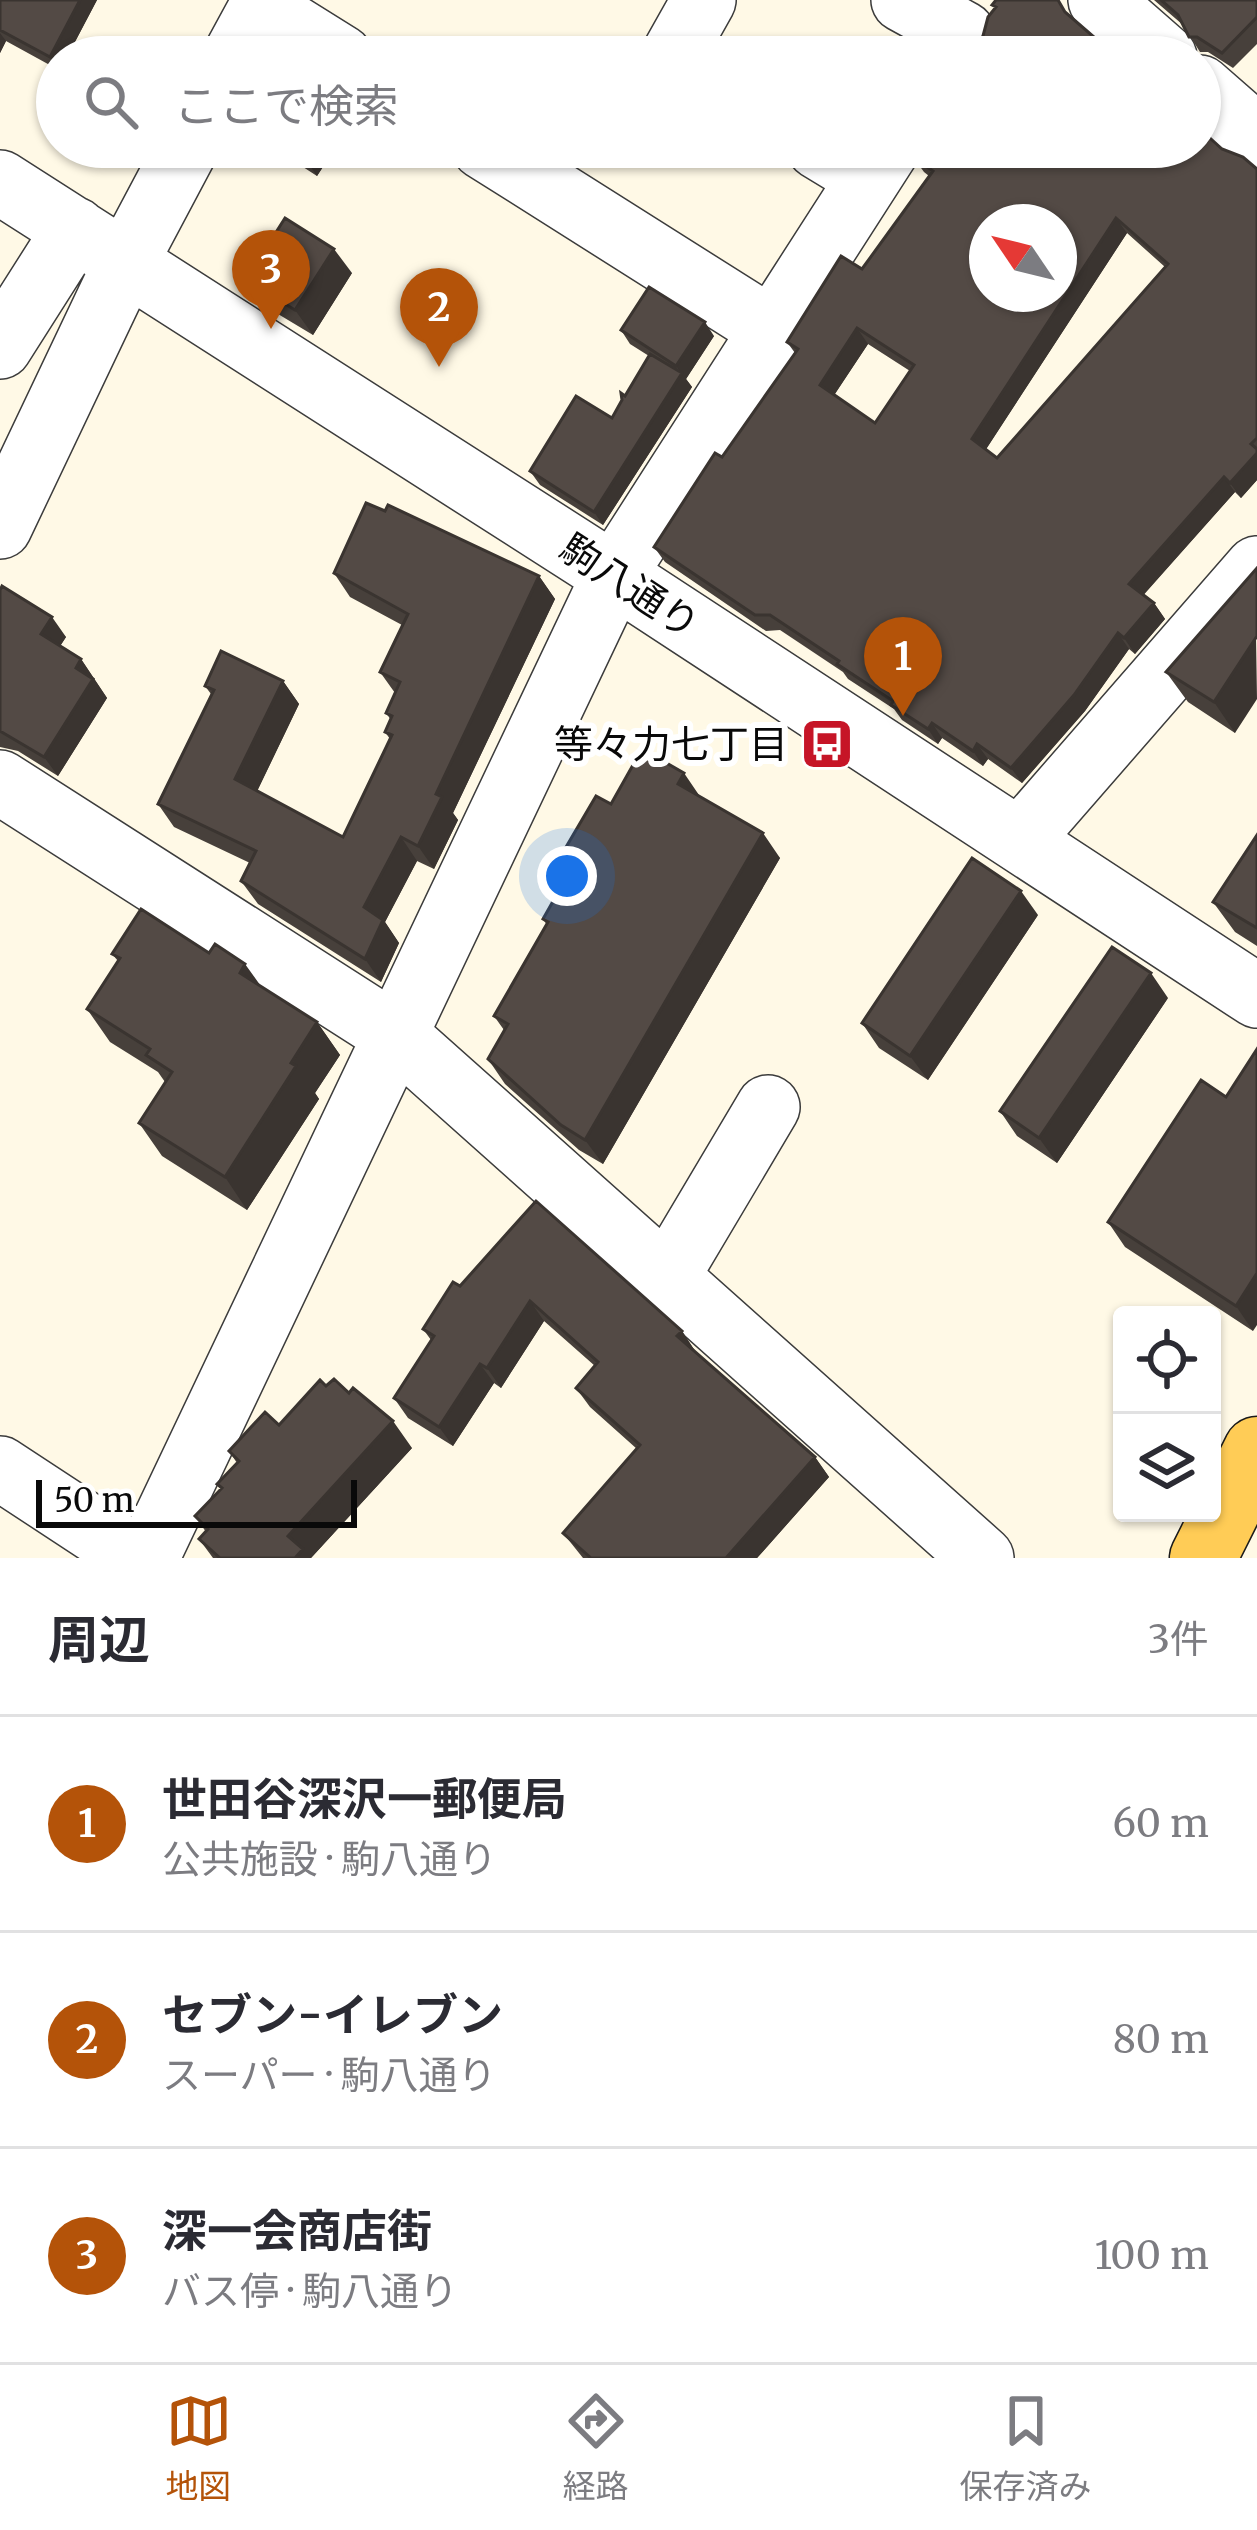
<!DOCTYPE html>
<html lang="ja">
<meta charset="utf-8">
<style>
:root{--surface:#fff;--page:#f7f7f7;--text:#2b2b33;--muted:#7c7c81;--line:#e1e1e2;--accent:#b45309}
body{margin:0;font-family:Merriweather,"Noto Sans JP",serif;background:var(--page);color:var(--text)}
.controls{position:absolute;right:36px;bottom:36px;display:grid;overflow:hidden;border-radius:12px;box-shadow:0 3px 9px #0004}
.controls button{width:108px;height:108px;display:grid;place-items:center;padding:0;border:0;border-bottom:3px solid var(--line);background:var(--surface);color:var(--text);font:60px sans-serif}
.compass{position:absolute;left:969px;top:204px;width:108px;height:108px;border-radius:50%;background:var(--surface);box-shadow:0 3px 9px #0004;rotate:305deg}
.scale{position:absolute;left:36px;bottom:30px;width:321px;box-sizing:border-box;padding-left:12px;border:6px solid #090909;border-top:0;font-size:33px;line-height:42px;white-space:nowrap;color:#090909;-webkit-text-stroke:9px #fff;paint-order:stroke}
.you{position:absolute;left:567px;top:876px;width:42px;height:42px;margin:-30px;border:9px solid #fff;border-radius:50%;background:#1a73e8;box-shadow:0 0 0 18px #1a73e833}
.badge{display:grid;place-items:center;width:78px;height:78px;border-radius:50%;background:var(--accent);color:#fff;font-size:39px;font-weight:700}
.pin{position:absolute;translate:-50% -99px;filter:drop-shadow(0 3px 6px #0008)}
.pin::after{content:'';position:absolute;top:63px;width:42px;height:36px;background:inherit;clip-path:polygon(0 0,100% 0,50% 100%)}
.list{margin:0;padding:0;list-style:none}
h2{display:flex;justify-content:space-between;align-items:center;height:156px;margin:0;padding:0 48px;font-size:51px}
h2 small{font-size:39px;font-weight:400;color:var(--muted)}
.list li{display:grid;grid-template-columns:78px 1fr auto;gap:36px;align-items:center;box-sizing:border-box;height:216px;padding:0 48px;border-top:3px solid var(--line)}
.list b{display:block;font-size:45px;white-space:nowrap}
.list p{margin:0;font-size:39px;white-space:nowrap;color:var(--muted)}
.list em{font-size:39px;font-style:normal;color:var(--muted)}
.icon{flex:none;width:66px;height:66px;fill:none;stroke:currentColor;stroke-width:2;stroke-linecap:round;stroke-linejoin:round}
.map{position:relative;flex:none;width:1257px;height:1558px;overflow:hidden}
.search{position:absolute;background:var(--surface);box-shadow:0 3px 9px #0004;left:36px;right:36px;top:36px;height:132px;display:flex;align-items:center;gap:30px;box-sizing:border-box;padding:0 42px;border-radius:66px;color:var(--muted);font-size:45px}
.sheet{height:804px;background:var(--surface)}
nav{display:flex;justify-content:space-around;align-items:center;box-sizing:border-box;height:168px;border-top:3px solid var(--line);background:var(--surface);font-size:33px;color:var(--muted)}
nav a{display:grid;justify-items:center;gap:6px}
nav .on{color:var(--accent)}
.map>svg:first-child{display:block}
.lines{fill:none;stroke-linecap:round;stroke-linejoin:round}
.minor-casing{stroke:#3c3c3c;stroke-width:66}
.major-casing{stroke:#1a1a1a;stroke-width:69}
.minor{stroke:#fff;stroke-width:63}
.major{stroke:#ffcc56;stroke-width:66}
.wall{fill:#47403b;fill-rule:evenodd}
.shaded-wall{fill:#3a3430}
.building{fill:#534a45;stroke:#3a3430;stroke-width:3;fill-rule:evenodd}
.labels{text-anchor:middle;stroke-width:12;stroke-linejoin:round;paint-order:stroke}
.street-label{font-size:39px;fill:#090909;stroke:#fff}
.poi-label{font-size:39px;fill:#090909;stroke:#fff;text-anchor:end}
</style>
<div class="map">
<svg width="1257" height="1558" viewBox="0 0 1257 1558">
<rect width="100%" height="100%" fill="#fff9e6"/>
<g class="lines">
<!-- minor casing -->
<g class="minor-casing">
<path id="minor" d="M 903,0 L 963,33
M 1100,0 L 1165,57
M 261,7 L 341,57
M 234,57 L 265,0
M 672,57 L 704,0
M 1200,87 L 1257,137
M 483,147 L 771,329
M 818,147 L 869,178
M 0,182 L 614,575 L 1257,996
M 0,347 L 75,229
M 0,527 L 126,262 L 187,147
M 0,782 L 397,1036 L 982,1558
M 1020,840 L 1257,568
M 667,1277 L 768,1107
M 0,1468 L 137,1558
M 147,1558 L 614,575 L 889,147"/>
</g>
<!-- major casing -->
<g class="major-casing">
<path id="major" d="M 1203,1558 L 1257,1450"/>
</g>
<!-- minor -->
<use href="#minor" class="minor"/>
<!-- major -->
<use href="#major" class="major"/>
</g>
<!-- wall -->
<path class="wall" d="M 0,0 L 97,0 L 67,57 L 57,57 L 57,69 L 6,41 L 0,53 Z
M 1154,0 L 1257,0 L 1257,44 L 1233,68 L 1208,52 L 1200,52 L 1183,25 Z
M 272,147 L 336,147 L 317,176 Z
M 1222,149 L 1257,169 L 1257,480 L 1241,498 L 1235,492 L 1143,595 L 1154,603 L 1165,619 L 1135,654 L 1129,649 L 1085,711 L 1022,783 L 988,759 L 983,766 L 942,738 L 938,744 L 902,720 L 894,709 L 848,679 L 843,672 L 780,630 L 766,631 L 665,562 L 654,547 L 722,457 L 795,353 L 787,342 L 862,269 L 929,176 L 924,172 L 913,157 ZM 1127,233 L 1165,267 L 997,458 L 986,449 ZM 868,344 L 910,371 L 875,423 L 834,395 Z
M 352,273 L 313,335 L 263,305 L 246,280 Z
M 621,330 L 714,336 L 686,379 L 692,387 L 603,525 L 540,485 L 530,471 L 612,418 L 649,356 L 630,344 Z
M 1257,568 L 1235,733 L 1188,702 L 1166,672 Z
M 334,573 L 539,576 L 555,599 L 453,813 L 458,820 L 434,869 L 417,861 L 385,922 L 399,943 L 381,982 L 258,904 L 241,881 L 250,863 L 174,827 L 158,804 L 211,694 L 205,686 L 283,681 L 299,704 L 257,791 L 343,837 L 390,739 L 385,732 L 391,720 L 386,713 L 395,693 L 380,672 L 402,625 L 350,597 Z
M 0,590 L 66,637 L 60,646 L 81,659 L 107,698 L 58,776 L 18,751 L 0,747 Z
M 700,797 L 780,858 L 603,1164 L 579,1150 L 505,1084 L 488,1059 L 504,1030 L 494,1016 L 547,925 L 543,919 L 552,903 L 542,888 L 611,804 Z
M 1257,835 L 1257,946 L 1235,932 L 1213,902 Z
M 1038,915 L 928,1080 L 879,1048 L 862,1023 Z
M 112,954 L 261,987 L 317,1022 L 340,1055 L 315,1093 L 319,1099 L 247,1210 L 162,1156 L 139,1123 L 165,1082 L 158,1072 L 110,1042 L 87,1009 L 118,961 Z
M 1168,998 L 1057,1163 L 1017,1136 L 1000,1111 Z
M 1226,1097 L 1253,1331 L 1125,1247 L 1108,1222 Z
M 460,1286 L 682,1331 L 695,1351 L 815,1457 L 829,1477 L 757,1558 L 583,1558 L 563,1533 L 637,1449 L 590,1407 L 576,1388 L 595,1366 L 544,1321 L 501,1388 L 494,1383 L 453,1446 L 408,1418 L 394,1398 L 431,1340 L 423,1329 Z
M 279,1425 L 412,1448 L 311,1558 L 213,1558 L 199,1539 L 206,1532 L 195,1516 L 221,1489 L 217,1484 L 237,1463 L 229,1451 Z"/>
<!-- shaded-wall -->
<path class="shaded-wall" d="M 80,0 L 97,0 L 67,57 L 57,57 L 57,67 L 50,57 Z
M 0,33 L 6,41 L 0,53 Z
M 318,147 L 336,147 L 317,176 L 308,163 Z
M 1116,218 L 1127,233 L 983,454 L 972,439 Z
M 334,249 L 352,273 L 313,335 L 295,310 Z
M 705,322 L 714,336 L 686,379 L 692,387 L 603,525 L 594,512 L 682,374 L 676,366 Z
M 857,328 L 868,344 L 831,400 L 820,385 Z
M 1257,453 L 1257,480 L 1241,498 L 1230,483 Z
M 1224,477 L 1235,492 L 1140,599 L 1129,584 Z
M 539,576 L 555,599 L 453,813 L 458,820 L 434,869 L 418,846 L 436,794 Z
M 1154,603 L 1165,619 L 1135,654 L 1124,638 Z
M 52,617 L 66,637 L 55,654 L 41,634 Z
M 1118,633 L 1129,649 L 1085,711 L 1022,783 L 1011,768 Z
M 1256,636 L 1257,699 L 1235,733 L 1214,702 Z
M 81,659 L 107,698 L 58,776 L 44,757 L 76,668 Z
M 283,681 L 299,704 L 252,802 L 235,779 Z
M 932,723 L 942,738 L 938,744 L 928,729 Z
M 977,744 L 988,759 L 983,766 L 973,751 Z
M 684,773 L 701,798 L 678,784 Z
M 763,833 L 780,858 L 603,1164 L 585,1140 Z
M 401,837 L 417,861 L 385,922 L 399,943 L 381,982 L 365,959 L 364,907 Z
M 1021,891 L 1038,915 L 928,1080 L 910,1056 Z
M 245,964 L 268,996 L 240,973 Z
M 1151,973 L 1168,998 L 1057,1163 L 1039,1138 Z
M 317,1022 L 340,1055 L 315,1093 L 319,1099 L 247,1210 L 225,1177 Z
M 1257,1273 L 1257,1325 L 1253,1331 L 1236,1306 Z
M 530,1301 L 544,1321 L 501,1388 L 487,1368 Z
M 682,1331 L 695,1351 L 677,1336 Z
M 480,1364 L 494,1383 L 453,1446 L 439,1427 Z
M 393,1421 L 412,1448 L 311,1558 L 294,1558 L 288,1536 Z
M 815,1457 L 829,1477 L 757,1558 L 726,1558 Z"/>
<!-- building -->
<path class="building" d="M 0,0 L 80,0 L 50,57 L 0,30 Z
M 996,0 L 1058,0 L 1065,12 L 1117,57 L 953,57 L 972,48 L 983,36 L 988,17 L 996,7 L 992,5 Z
M 1161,0 L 1257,0 L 1257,17 L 1222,53 L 1197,37 L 1189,37 L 1178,15 Z
M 265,44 L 285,57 L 256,57 Z
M 1200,129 L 1222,149 L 1243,157 L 1257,169 L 1257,438 L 1251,444 L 1257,449 L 1257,453 L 1230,483 L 1224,477 L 1129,584 L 1154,603 L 1124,638 L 1118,633 L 1074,695 L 1011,768 L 977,744 L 973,751 L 932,723 L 928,729 L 891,705 L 893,701 L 837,664 L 839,661 L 770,615 L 755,615 L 654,547 L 715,453 L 722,457 L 798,349 L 787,342 L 841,256 L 862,269 L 933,171 L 913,157 L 920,147 L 1200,147 ZM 1116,218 L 1168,264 L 997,458 L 972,439 ZM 987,222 L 1059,222 L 1059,294 L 987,294 ZM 857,328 L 914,365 L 875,423 L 820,385 Z
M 283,147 L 318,147 L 308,163 Z
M 285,218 L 334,249 L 295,310 L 246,280 Z
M 649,287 L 705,322 L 676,366 L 621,330 Z
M 650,354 L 682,373 L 594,512 L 530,471 L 576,396 L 612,418 L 622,400 L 621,393 L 625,396 Z
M 366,503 L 385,511 L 388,505 L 539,576 L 436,794 L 442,797 L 418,846 L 401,837 L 364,907 L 383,920 L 365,959 L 241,881 L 256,851 L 158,804 L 214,690 L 205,686 L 221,651 L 283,681 L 235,779 L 343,837 L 392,735 L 385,732 L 392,716 L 386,713 L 400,682 L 380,672 L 408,614 L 334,573 Z
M 1257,568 L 1257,636 L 1214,702 L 1166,672 Z
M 2,586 L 52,617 L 41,634 L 81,659 L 76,668 L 93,679 L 44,757 L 0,731 L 0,590 Z
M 642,749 L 684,773 L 678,784 L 763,833 L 585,1140 L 561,1125 L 488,1059 L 508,1024 L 494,1016 L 548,922 L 543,919 L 556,896 L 542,888 L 596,796 L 611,804 Z
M 1257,835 L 1257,928 L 1213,902 Z
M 972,858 L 1021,891 L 910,1056 L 862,1023 Z
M 141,909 L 209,953 L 215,944 L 245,964 L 240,973 L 317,1022 L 291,1063 L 296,1066 L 225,1177 L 139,1123 L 172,1072 L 146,1055 L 150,1049 L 87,1009 L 120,958 L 112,954 Z
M 1112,947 L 1151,973 L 1039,1138 L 1000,1111 Z
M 1257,1049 L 1257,1273 L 1236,1306 L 1108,1222 L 1201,1080 L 1226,1097 Z
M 536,1201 L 682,1331 L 677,1336 L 815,1457 L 726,1558 L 591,1558 L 563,1533 L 640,1445 L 576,1388 L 598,1362 L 530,1301 L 487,1368 L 480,1364 L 439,1427 L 394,1398 L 434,1336 L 423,1329 L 453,1282 L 460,1286 Z
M 334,1379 L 349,1393 L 353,1388 L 393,1421 L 288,1536 L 303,1549 L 295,1558 L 220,1558 L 199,1539 L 208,1529 L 195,1516 L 222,1488 L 217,1484 L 239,1461 L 229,1451 L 265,1412 L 279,1425 L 320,1380 L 326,1386 Z"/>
<!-- icons -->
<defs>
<g id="bus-square" transform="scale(2.7)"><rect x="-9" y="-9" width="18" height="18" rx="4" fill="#c61527" stroke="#fff"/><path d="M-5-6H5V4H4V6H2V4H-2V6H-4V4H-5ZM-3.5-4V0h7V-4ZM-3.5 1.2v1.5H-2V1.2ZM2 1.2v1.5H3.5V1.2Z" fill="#fff"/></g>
</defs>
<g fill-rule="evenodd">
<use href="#bus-square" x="827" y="744"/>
</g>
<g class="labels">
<!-- street labels -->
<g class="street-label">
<text transform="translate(630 586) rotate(33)" y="14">駒八通り</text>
</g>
<!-- poi labels -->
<g class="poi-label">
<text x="788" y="758">等々力七丁目</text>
</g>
</g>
</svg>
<div class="controls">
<button><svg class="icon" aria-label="locate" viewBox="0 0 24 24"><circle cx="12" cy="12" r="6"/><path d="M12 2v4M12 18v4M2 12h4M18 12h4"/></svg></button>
<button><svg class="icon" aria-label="layers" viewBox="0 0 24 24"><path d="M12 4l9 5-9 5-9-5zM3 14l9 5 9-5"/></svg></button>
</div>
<svg class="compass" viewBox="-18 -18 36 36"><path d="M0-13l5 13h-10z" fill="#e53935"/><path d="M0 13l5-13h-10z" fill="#7c7c81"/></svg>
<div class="scale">50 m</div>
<div class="you"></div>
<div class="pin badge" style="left:903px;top:716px">1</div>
<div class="pin badge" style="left:439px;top:367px">2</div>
<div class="pin badge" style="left:271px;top:329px">3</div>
<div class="search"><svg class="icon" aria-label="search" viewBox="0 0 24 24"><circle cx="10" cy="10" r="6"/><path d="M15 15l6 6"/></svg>ここで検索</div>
</div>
<section class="sheet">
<h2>周辺<small>3件</small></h2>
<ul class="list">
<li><span class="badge">1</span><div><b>世田谷深沢一郵便局</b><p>公共施設 · 駒八通り</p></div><em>60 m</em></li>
<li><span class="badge">2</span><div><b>セブン-イレブン</b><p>スーパー · 駒八通り</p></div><em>80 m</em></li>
<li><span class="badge">3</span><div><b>深一会商店街</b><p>バス停 · 駒八通り</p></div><em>100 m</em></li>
</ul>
</section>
<nav>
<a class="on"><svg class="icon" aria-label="map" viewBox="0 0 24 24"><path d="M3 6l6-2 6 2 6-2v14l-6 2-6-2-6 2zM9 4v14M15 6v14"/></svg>地図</a>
<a><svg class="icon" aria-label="directions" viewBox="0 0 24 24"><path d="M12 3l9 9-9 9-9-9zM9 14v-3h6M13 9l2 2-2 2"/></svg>経路</a>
<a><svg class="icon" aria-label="saved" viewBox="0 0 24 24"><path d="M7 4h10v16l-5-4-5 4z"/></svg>保存済み</a>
</nav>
